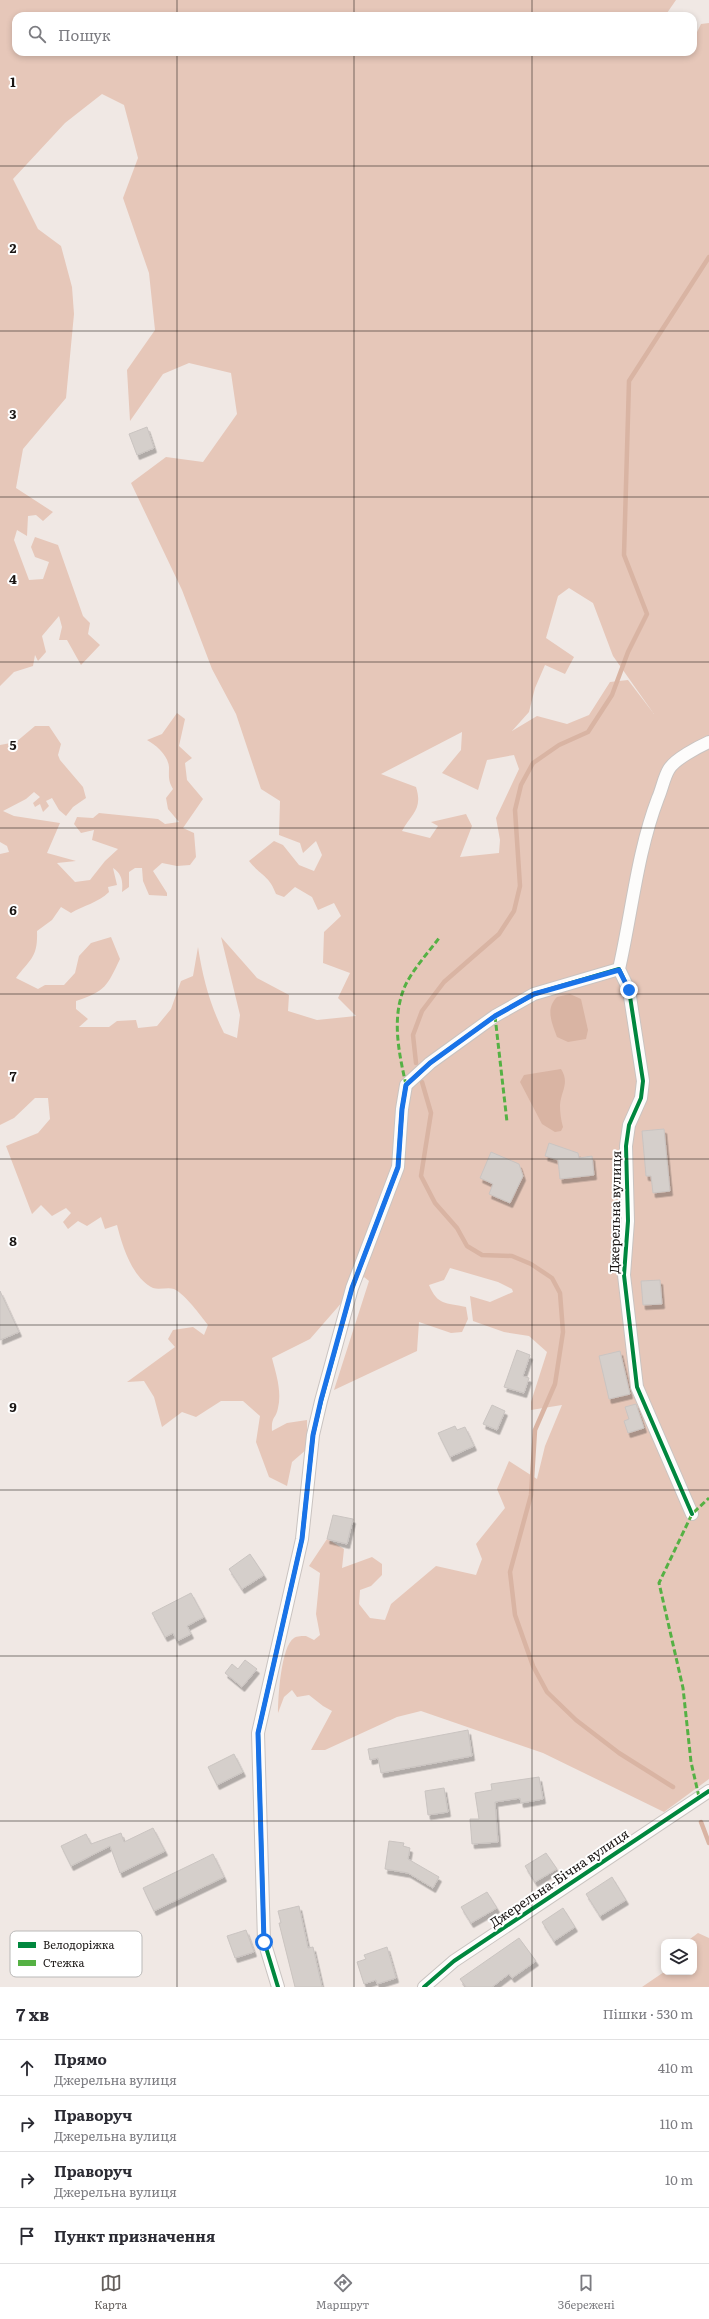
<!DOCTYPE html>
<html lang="uk">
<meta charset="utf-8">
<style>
:root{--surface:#fff;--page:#f2f2f3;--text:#2b2b33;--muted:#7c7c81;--line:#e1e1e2;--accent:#645f5c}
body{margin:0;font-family:Literata,serif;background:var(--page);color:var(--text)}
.controls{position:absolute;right:12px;bottom:12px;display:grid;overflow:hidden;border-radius:8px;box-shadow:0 2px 6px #0003}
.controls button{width:36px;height:36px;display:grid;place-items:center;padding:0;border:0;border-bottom:1px solid var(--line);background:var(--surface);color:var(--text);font:20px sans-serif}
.stop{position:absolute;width:12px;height:12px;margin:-9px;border:3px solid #1a73e8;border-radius:50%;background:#fff}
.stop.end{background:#1a73e8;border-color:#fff;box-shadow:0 1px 4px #0008}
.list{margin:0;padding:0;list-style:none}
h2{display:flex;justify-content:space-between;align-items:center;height:52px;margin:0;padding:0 16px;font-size:17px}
h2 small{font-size:13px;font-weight:400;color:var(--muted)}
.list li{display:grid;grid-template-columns:26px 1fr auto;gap:12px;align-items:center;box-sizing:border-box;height:56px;padding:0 16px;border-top:1px solid var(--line)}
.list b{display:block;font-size:15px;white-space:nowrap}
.list p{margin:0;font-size:13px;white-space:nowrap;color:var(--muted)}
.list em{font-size:13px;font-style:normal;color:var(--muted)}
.icon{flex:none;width:22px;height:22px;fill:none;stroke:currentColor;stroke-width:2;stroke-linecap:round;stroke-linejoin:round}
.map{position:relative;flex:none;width:709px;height:1987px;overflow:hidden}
.search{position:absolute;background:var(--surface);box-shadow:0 2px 6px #0003;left:12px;right:12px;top:12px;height:44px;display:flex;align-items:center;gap:10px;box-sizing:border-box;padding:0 14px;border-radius:12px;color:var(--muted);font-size:15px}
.sheet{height:276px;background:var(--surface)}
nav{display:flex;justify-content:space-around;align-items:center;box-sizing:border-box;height:56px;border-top:1px solid var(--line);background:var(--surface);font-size:11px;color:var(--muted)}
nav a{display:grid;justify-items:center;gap:2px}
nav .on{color:var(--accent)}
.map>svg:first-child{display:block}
.forest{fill:#e6c7b9;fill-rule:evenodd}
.water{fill:#d9b4a3}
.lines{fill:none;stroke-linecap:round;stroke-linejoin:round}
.stream{stroke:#d9b4a3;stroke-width:4.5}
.building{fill:#d5cfcb;stroke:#cac4c1;filter:url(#shadow)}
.minor-casing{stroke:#c9c3c0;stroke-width:14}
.minor{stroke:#fdfcfb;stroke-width:12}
.quiet{stroke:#55b144;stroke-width:3;stroke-dasharray:6 3;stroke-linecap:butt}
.cycleway-casing{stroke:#fff;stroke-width:6}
.cycleway{stroke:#00873e;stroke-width:4}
.route{stroke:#1a73e8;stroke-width:5}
.grid{fill:none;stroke:#191513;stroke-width:1;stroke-opacity:0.55}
.labels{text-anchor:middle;stroke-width:4;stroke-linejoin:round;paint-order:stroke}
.street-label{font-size:13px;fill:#191513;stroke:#fff}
.key{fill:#fff;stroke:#bab9b8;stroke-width:1}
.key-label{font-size:11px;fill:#191513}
.grid-label{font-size:13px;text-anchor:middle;font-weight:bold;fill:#191513;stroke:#fff;stroke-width:4;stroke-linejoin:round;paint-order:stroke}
</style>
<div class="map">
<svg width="709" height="1987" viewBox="0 0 709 1987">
<defs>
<filter id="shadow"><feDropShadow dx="2.5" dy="4.5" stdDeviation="0" flood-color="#0004"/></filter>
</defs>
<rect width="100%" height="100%" fill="#f0e8e4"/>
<!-- forest -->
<path class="forest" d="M 0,0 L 676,0 L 667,13 L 671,16 L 16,16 L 16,52 L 693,52 L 693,40 L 701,24 L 709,23 L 709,1779 L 664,1812 L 543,1753 L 421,1711 L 397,1717 L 325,1750 L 311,1750 L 332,1711 L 323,1706 L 309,1695 L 297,1697 L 292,1690 L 284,1697 L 278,1713 C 278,1698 281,1646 294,1638 C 297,1636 303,1636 306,1636 L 314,1640 L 320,1635 L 316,1614 L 320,1573 L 309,1566 L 327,1539 L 344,1549 L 342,1568 L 372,1557 L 382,1564 L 382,1575 L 371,1586 L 360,1590 L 359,1604 L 370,1618 L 385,1620 L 391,1604 L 436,1566 L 476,1575 L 482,1559 L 476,1544 L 505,1508 L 497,1489 L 509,1461 L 537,1479 L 545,1446 L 562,1405 L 531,1410 L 531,1402 L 547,1352 L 529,1336 L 504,1332 L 473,1321 L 470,1296 L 490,1302 L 513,1292 L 512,1289 L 498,1282 L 450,1268 L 444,1280 L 429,1285 C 438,1306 445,1302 466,1307 L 468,1319 L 462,1332 L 451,1333 L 419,1322 L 417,1351 L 334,1390 L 369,1281 L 364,1277 L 310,1339 L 272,1358 C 276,1374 282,1391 278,1408 C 276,1419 271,1416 272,1431 L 287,1423 L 307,1420 L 307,1449 L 292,1462 L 287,1486 L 269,1477 L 256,1442 L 260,1416 L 243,1401 L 221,1401 L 196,1417 L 182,1412 L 162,1427 L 154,1397 L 144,1381 L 127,1382 L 175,1347 L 168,1339 L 173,1330 L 193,1327 L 204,1335 L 208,1325 C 200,1315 186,1295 174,1289 C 168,1287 159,1290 153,1288 C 132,1278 122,1245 117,1225 L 105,1229 L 101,1217 L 87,1226 L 78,1221 L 68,1229 L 63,1222 L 71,1213 L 66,1208 L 52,1216 L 41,1205 L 32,1214 L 6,1146 L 38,1133 L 50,1119 L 48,1098 L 35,1098 L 14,1118 L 0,1125 L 0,854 L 9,852 L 7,846 L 0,842 L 0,745 L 16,742 L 35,726 L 49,726 L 61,744 L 58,755 L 60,760 L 83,787 L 86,798 L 73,807 L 66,816 L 59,810 L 52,798 L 46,801 L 49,806 L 43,812 L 40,804 L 35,807 L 33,803 L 40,797 L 34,792 L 26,799 L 3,811 L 14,816 L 60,823 L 47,853 L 76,861 L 57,863 L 75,882 L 90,880 L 105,861 L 118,849 L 92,840 L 94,830 L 81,833 L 74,824 L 77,817 L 93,818 L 99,813 L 158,819 L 165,824 L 179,822 L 168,809 L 166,798 L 173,789 C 168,780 169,777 169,767 C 168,755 156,745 147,740 L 162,734 L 177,713 L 185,719 L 179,746 L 192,758 L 185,763 L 187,780 L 203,799 L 183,828 L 194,833 L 196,857 L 190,865 L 177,866 L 162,863 L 153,871 L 167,893 L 167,896 L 149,895 L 143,881 L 142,868 L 135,868 L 129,872 L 129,887 L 122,892 C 123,881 122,874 113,868 L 117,885 L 108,887 L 109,892 C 98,903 84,905 71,913 L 61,907 L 52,920 L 37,931 C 38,958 30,959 16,978 L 38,989 L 45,985 L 64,985 L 75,973 L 79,956 L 91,943 L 111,937 L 120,959 C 107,986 106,991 76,1001 L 76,1009 L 88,1019 L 79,1027 L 109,1027 L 117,1021 L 136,1020 L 138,1028 L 157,1026 L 171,1009 L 181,981 L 193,976 L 198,947 C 203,979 210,1005 224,1033 L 237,1038 L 240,1015 L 221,937 L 257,978 L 289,995 L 288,1011 L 317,1020 L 356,1016 L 338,998 L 350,973 L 323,963 L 324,932 L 341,916 L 334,903 L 318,910 L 312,897 L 295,887 L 284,897 L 276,894 C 269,875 261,876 249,861 L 274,841 L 283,845 L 299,865 L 314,871 L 322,855 L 316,841 L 303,853 L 300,843 L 279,835 L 280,801 L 261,789 L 236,714 L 212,669 L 182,590 L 131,483 L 166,457 L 203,462 L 237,414 L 231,373 L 189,363 L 163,374 L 130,421 L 127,370 L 155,330 L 149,273 L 123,198 L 138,158 L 124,105 L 102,94 L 65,123 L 13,179 L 38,229 L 61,246 L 72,287 L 74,314 L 66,398 L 23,449 L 16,488 L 53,512 L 43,521 L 36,515 L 28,516 L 27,536 L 17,530 L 14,540 L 29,580 L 43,579 L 49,562 L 35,557 L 31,547 L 35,537 L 58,545 L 83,616 L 90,623 L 88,634 L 100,645 L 81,665 L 67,640 L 59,640 L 62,627 L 59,616 L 42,636 L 46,652 L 38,661 L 35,655 L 33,666 L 14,672 L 0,686 ZM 569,588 L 593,603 L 613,656 L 654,714 L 628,680 L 610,682 L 589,715 L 567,724 L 537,716 L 512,731 L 529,712 L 535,688 L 545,665 L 565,674 L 574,657 L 546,638 L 558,596 ZM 462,732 L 461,750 L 442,773 L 478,790 L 487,760 L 514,755 L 519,769 L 496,818 L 500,840 L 499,853 L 460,857 L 472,826 L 466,814 L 431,822 L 438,826 L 430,838 L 402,831 C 412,813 423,809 416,787 L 381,774 Z
M 698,1933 L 709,1938 L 709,1987 L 642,1987 L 664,1972 L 694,1972 L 694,1942 L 686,1942 Z"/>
<!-- water -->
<path class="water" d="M 570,994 L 581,999 L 588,1030 L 586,1039 L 568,1042 L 557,1037 C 552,1023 545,1009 557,997 Z
M 561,1069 C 570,1083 561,1091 560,1105 C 560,1113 561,1120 563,1127 L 561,1131 L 555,1132 L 542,1124 L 520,1082 L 524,1075 Z"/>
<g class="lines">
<!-- stream -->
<path class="stream" d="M 416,1063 L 413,1035 L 422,1011 L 444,982 L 499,934 L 514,911 L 520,886 L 515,810 L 521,785 L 533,763 L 559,745 L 588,732 L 612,695 L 628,652 L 647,614 L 624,555 L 629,381 L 709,257
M 422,1082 L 431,1113 L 421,1176 L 435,1203 L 457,1228 L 467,1246 L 482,1255 L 512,1256 L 531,1264 L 552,1278 L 560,1293 L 563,1332 L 555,1384 L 535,1430 L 531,1495 L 510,1572 L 515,1615 L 533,1666 L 547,1692 L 576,1720 L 619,1753 L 673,1787
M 701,1822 L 709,1843"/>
</g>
<!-- building -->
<path class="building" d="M 147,427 L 154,448 L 137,455 L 129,434 Z
M 664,1129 L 670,1191 L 653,1193 L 651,1176 L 646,1176 L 642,1131 Z
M 549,1143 L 578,1153 L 579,1158 L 592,1156 L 594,1175 L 560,1179 L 558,1160 L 545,1156 Z
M 491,1152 L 519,1164 L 523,1176 L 510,1203 L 489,1194 L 493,1184 L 480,1178 Z
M 660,1280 L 662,1304 L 643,1305 L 641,1281 Z
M 0,1291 L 19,1332 L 0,1340 Z
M 517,1350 L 530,1355 L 523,1376 L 529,1378 L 524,1393 L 504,1387 Z
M 620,1351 L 630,1394 L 609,1399 L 599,1356 Z
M 636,1404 L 644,1428 L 628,1433 L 624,1421 L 629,1419 L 625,1407 Z
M 492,1405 L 505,1411 L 497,1430 L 483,1424 Z
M 455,1426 L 457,1430 L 465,1427 L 474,1446 L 450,1457 L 438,1433 Z
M 333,1515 L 353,1519 L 347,1544 L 327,1539 Z
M 250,1554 L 264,1575 L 242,1589 L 229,1569 Z
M 191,1593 L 204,1617 L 187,1626 L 191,1634 L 177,1641 L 173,1633 L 165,1637 L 152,1613 Z
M 245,1660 L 257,1669 L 242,1687 L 225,1673 L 232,1664 L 238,1669 Z
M 468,1730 L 472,1756 L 381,1773 L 378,1758 L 370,1760 L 368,1749 Z
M 234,1754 L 243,1772 L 217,1785 L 208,1767 Z
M 539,1777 L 543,1799 L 521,1803 L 520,1798 L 495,1802 L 498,1842 L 472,1844 L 470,1819 L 479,1819 L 475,1793 L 492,1790 L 491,1784 Z
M 444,1788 L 448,1812 L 428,1815 L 425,1791 Z
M 153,1828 L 165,1851 L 120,1873 L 110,1846 L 71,1866 L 61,1846 L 86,1834 L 91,1844 L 121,1833 L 124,1842 Z
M 389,1841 L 404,1843 L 403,1846 L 410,1848 L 408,1859 L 439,1877 L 433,1888 L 408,1873 L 385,1869 Z
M 546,1853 L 557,1869 L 535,1882 L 525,1866 Z
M 213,1854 L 224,1877 L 154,1911 L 143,1888 Z
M 612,1877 L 626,1900 L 600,1916 L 586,1894 Z
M 487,1892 L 497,1908 L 471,1923 L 461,1907 Z
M 299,1906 L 308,1948 L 313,1947 L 322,1987 L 295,1987 L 279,1923 L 281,1923 L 278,1911 Z
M 563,1908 L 575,1927 L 554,1941 L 542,1922 Z
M 246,1930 L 254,1952 L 235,1958 L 227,1936 Z
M 519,1938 L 536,1961 L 512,1978 L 509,1974 L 492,1987 L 466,1987 L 460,1979 Z
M 387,1947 L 396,1978 L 377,1984 L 376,1980 L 364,1984 L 357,1962 L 366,1959 L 364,1955 Z"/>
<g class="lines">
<!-- minor casing -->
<g class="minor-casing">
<path id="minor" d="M 619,969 C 632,912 637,853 658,798 C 662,789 664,777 669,769 C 675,759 698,747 709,742
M 278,1987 L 264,1941 L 258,1733 L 302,1539 L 313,1435 L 321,1401 L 352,1288 L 398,1167 L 402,1109 L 406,1085 L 430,1063 L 495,1016 L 534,994 L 619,969 L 629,990 L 643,1081 L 641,1098 L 629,1125 L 626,1146 L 628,1221 L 624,1275 L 637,1387 L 692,1514
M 424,1987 L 454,1961 L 709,1791"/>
</g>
<!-- minor -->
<use href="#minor" class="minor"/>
<!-- quiet -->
<path class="quiet" d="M 495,1016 L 507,1122
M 406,1085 C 399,1053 391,1018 405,986 C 413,969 428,953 439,938
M 699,1797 L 691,1762 L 683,1688 L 659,1583 L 692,1514 L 709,1498"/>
<!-- cycleway casing -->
<g class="cycleway-casing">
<path id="cycleway" d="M 278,1987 L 264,1941 L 258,1733 L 302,1539 L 313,1435 L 321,1401 L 352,1288 L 398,1167 L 402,1109 L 406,1085 L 430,1063 L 495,1016 L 534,994 L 619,969 L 629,990 L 643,1081 L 641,1098 L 629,1125 L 626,1146 L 628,1221 L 624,1275 L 637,1387 L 692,1514
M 424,1987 L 454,1961 L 709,1791"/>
</g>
<!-- cycleway -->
<use href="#cycleway" class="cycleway"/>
</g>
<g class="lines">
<!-- route -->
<path class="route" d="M 264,1942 L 258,1733 L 302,1539 L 313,1435 L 321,1400 L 352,1288 L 398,1167 L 402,1109 L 406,1085 L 430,1063 L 495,1016 L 534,994 L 619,970 L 629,990"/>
</g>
<!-- grid -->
<path class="grid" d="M 177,0 L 177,16M 354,0 L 354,16M 532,0 L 532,16M 177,52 L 177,1987M 354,52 L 354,1987M 532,52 L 532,1987M 0,166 L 709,166M 0,331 L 709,331M 0,497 L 709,497M 0,662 L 709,662M 0,828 L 709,828M 0,994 L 709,994M 0,1159 L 709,1159M 0,1325 L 709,1325M 0,1490 L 709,1490M 0,1656 L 709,1656M 0,1821 L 709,1821"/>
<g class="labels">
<!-- street labels -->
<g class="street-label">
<text transform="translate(615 1212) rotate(-89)" y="5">Джерельна вулиця</text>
<text transform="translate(559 1878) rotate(-34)" y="5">Джерельна-Бічна вулиця</text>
</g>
</g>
<!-- legend -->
<rect x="10" y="1931" width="132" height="46" rx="6" class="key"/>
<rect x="18" y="1942" width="18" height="6" fill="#00873e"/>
<rect x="18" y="1960" width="18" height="6" fill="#55b144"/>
<g class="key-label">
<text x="43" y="1949">Велодоріжка</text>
<text x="43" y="1967">Стежка</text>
</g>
<g class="grid-label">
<text x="13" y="87">1</text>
<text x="13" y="253">2</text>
<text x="13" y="419">3</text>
<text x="13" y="584">4</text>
<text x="13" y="750">5</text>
<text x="13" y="915">6</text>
<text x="13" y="1081">7</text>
<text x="13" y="1246">8</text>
<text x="13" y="1412">9</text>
</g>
</svg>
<div class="controls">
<button><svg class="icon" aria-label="layers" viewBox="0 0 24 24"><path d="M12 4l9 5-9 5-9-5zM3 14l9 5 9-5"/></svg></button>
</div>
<div class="stop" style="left:264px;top:1942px"></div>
<div class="stop end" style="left:629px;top:990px"></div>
<div class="search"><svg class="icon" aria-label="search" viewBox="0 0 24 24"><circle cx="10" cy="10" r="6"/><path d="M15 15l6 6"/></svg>Пошук</div>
</div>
<section class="sheet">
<h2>7 хв<small>Пішки · 530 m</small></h2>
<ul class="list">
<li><svg class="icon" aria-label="ahead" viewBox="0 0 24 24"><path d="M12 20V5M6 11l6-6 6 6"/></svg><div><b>Прямо</b><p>Джерельна вулиця</p></div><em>410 m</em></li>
<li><svg class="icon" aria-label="right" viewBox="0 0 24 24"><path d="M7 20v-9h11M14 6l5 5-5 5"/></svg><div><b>Праворуч</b><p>Джерельна вулиця</p></div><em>110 m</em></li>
<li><svg class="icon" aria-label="right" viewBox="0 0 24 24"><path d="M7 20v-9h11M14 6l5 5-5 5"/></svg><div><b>Праворуч</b><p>Джерельна вулиця</p></div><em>10 m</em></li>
<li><svg class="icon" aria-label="arrive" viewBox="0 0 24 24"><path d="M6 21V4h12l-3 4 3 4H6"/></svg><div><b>Пункт призначення</b></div></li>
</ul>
</section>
<nav>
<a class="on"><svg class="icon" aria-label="map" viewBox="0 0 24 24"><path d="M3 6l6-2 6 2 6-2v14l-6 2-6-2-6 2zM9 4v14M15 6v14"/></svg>Карта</a>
<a><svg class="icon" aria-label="directions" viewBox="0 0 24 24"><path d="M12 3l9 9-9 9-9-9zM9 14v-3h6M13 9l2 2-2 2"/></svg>Маршрут</a>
<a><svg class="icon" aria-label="saved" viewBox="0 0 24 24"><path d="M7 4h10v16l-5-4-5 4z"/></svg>Збережені</a>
</nav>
